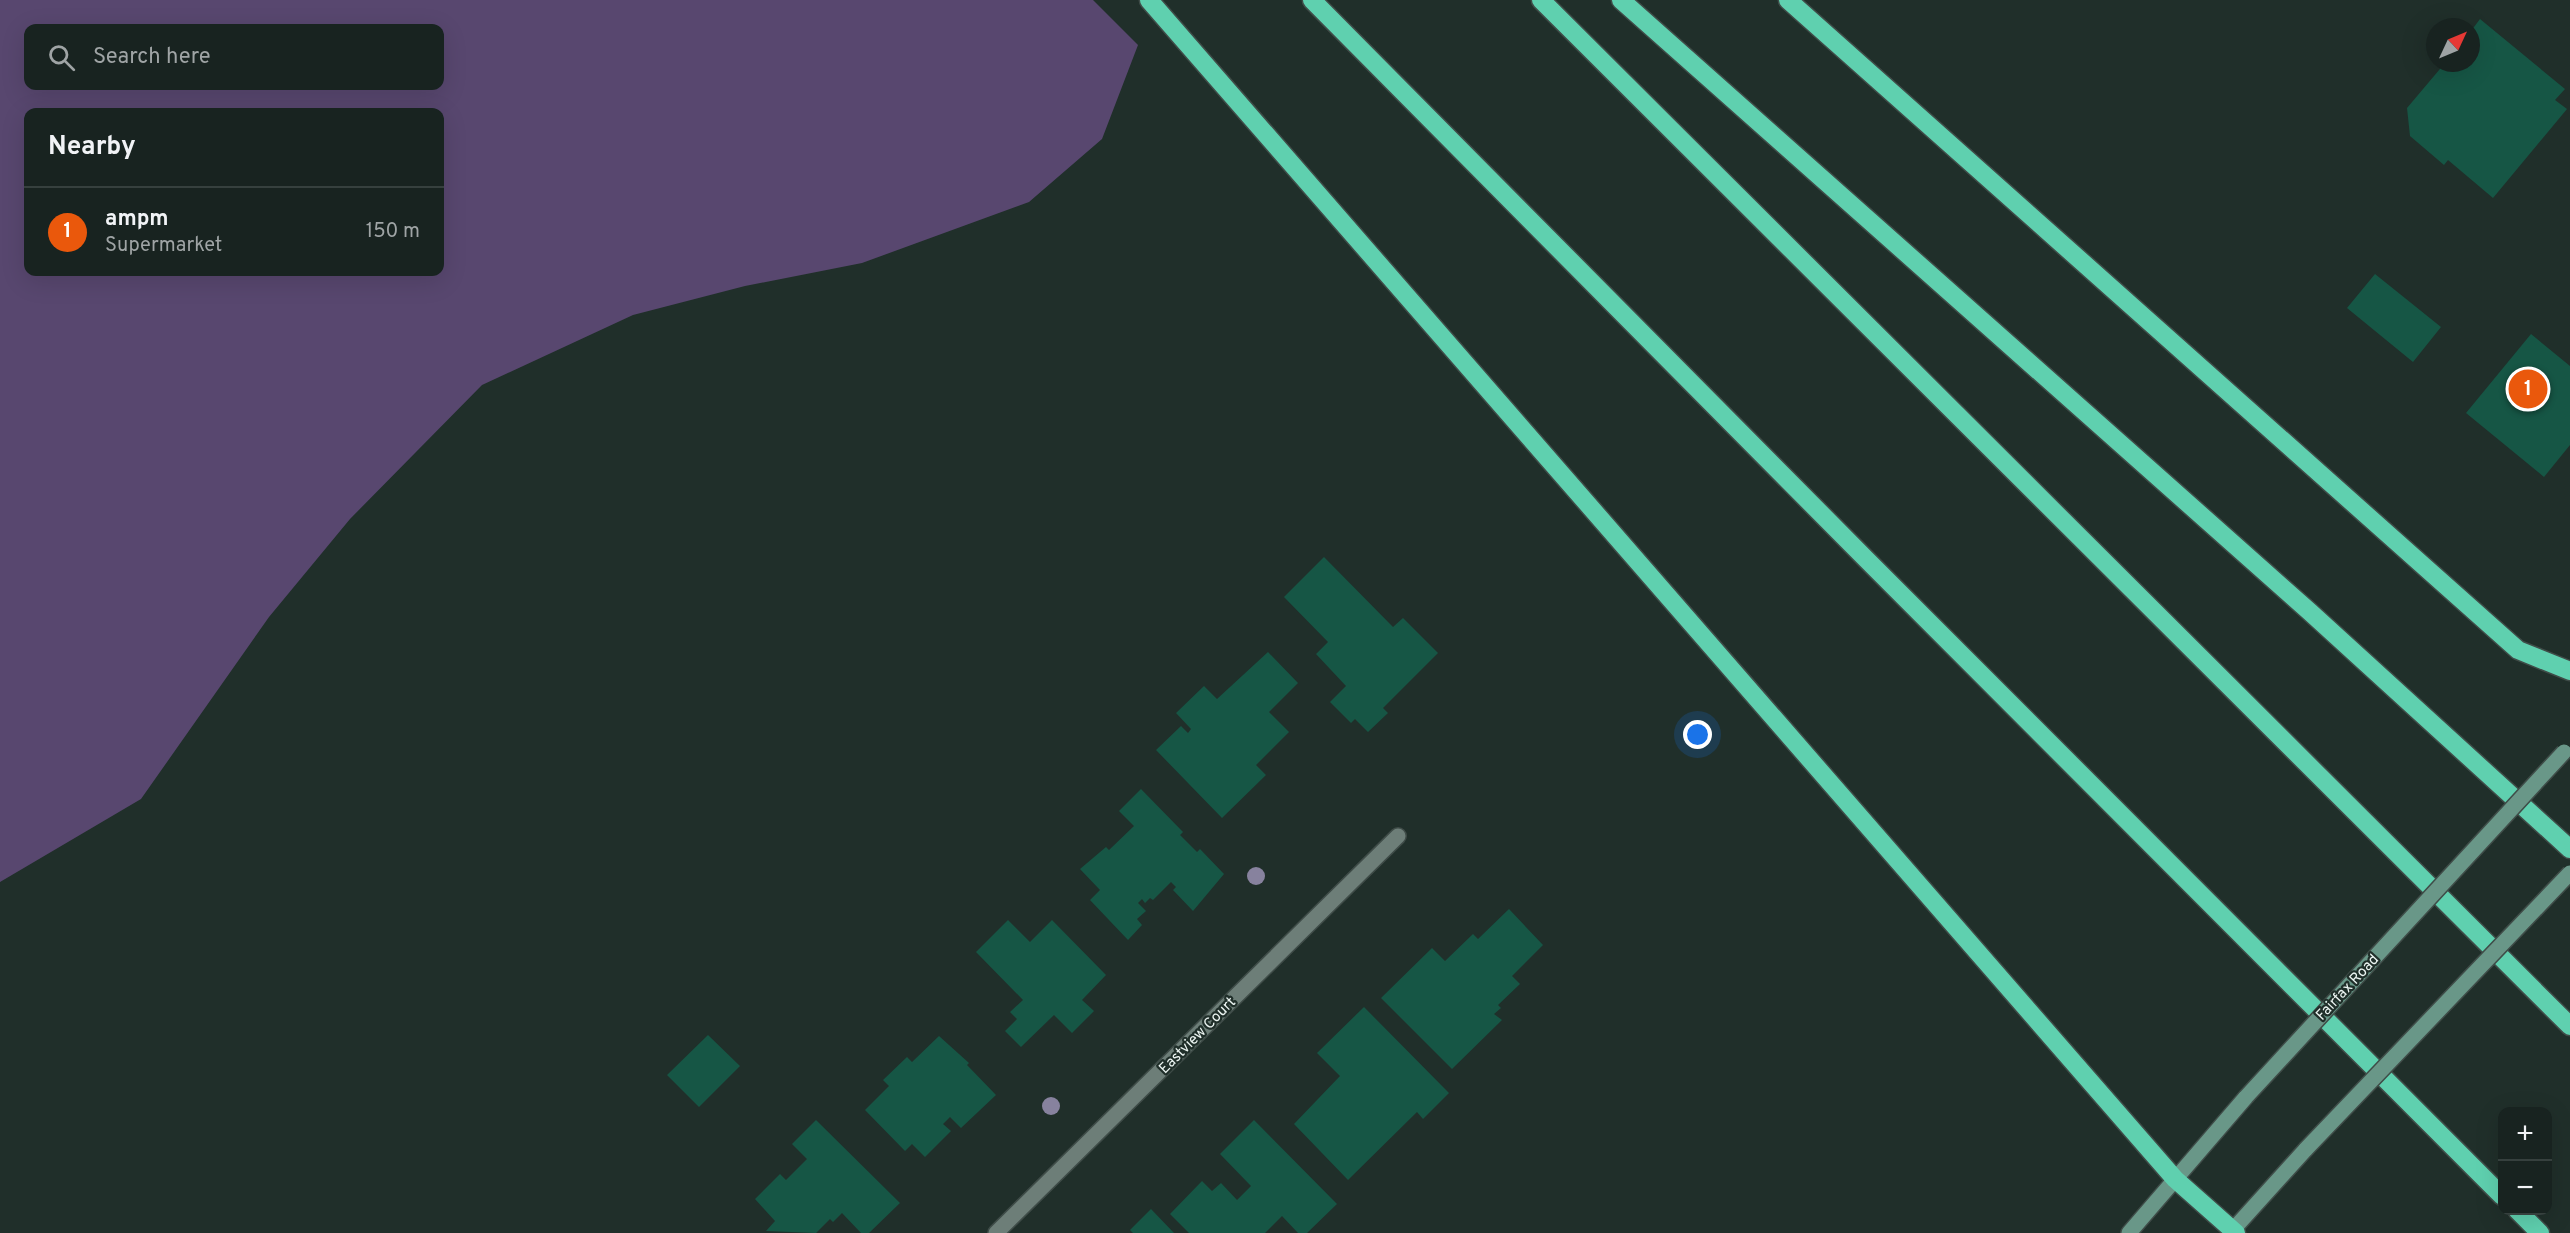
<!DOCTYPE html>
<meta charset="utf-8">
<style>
:root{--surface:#182320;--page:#212b29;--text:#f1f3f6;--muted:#9fa4a5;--line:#36403e;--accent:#ea580c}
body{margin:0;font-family:Overpass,sans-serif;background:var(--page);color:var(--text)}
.controls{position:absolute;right:18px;bottom:18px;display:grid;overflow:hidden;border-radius:12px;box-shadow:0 6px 24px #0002}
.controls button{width:54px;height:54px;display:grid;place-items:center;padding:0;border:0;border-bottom:2px solid var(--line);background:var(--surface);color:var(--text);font:30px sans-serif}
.compass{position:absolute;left:2426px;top:18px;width:54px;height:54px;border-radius:50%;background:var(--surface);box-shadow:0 6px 24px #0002;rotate:46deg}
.you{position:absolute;left:1698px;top:735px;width:21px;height:21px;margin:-15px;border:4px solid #fff;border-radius:50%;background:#1a73e8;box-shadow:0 0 0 9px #1a73e833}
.badge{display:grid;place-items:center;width:39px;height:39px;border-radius:50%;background:var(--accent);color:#fff;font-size:20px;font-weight:700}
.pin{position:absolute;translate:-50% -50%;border:3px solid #fff;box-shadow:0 2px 6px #0006}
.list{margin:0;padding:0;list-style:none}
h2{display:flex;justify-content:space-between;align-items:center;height:78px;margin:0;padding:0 24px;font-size:26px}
h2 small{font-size:20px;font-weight:400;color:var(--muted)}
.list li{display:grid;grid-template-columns:39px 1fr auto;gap:18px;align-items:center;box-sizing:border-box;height:90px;padding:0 24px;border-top:2px solid var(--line)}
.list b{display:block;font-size:22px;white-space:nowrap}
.list p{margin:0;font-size:20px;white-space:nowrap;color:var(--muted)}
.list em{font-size:20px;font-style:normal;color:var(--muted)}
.icon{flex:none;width:33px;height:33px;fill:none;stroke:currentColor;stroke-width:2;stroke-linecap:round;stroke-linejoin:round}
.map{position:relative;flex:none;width:2570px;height:1233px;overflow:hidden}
.search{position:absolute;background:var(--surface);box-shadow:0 6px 24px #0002;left:24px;top:24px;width:420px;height:66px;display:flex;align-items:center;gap:15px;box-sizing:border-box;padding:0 21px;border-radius:12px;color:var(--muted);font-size:22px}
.panel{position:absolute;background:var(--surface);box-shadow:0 6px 24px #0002;left:24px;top:108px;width:420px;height:168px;border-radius:12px}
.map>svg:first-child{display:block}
.green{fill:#58476f;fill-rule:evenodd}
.building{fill:#165645}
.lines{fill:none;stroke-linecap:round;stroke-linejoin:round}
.street-casing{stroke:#3f4c48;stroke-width:18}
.secondary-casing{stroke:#3f4c48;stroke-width:18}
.highway-casing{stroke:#3f4c48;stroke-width:21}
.street{stroke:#6d7e78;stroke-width:15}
.secondary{stroke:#699788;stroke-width:15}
.highway{stroke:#5fd0af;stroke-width:18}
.secondary-bridge-casing{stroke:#3f4c48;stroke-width:18;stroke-linecap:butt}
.secondary-bridge{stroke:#699788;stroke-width:15}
.tree{fill:#87829e}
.labels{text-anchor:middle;stroke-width:4.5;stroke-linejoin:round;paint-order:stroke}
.street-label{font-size:15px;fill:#ecf5f2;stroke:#202f2a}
</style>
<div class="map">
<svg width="2570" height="1233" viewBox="0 0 2570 1233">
<rect width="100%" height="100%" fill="#202f2a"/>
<!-- green -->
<path class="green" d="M 0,0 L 1093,0 L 1138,45 L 1102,139 L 1029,202 L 862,263 L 745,286 L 633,315 L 482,385 L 350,519 L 269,617 L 141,799 L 0,882 ZM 28,28 L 440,28 L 440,86 L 28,86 ZM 28,112 L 440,112 L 440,272 L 28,272 Z"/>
<!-- building -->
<path class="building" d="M 2480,19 L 2565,89 L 2555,100 L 2567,109 L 2493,198 L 2448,160 L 2444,165 L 2410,136 L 2407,108 L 2445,63 L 2471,63 L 2471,31 Z
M 2375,274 L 2441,327 L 2413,362 L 2347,308 Z
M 2531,334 L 2570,366 L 2570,445 L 2544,477 L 2466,413 Z
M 1324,557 L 1393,627 L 1403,618 L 1438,653 L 1383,708 L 1388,713 L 1368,732 L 1355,719 L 1351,723 L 1330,702 L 1346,686 L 1316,654 L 1328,642 L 1284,597 Z
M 1268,652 L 1298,683 L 1269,712 L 1289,732 L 1256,765 L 1266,775 L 1222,818 L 1156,750 L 1181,726 L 1188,733 L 1191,729 L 1176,713 L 1204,686 L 1217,699 Z
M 1141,789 L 1183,832 L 1180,835 L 1197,852 L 1200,849 L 1224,874 L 1193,911 L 1173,890 L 1176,887 L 1171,882 L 1153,900 L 1150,898 L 1145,903 L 1142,899 L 1138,903 L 1146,911 L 1137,919 L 1142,925 L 1128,940 L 1090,900 L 1100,890 L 1080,869 L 1106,847 L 1109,850 L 1134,826 L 1119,811 Z
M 1509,909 L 1543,945 L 1512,976 L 1520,984 L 1498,1005 L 1501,1008 L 1494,1014 L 1502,1020 L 1452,1069 L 1381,998 L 1432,948 L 1445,961 L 1473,934 L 1478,939 Z
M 1008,920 L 1030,942 L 1052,920 L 1106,975 L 1082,1000 L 1094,1011 L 1072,1033 L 1054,1015 L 1021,1047 L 1005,1031 L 1017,1019 L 1010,1012 L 1023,1000 L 976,952 Z
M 1364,1007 L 1449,1093 L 1423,1119 L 1417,1112 L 1348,1180 L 1294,1124 L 1340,1076 L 1317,1053 Z
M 708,1035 L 740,1066 L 699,1107 L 667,1075 Z
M 939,1036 L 969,1063 L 967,1065 L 996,1095 L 961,1128 L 950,1117 L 943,1124 L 951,1131 L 925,1157 L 912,1144 L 905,1151 L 865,1110 L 889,1086 L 883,1080 L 907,1057 L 912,1062 Z
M 816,1120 L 900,1203 L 869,1233 L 861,1233 L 842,1213 L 833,1222 L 830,1219 L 816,1233 L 766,1231 L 775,1221 L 755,1199 L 780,1174 L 786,1180 L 807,1159 L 792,1144 Z
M 1254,1120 L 1337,1204 L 1307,1233 L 1298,1233 L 1282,1216 L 1265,1233 L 1189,1233 L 1170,1214 L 1202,1181 L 1212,1191 L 1221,1183 L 1237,1200 L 1251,1186 L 1220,1154 Z
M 1151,1209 L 1174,1233 L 1133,1233 L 1130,1230 Z"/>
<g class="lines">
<!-- street casing -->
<g class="street-casing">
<path id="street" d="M 996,1233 L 1398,836"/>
</g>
<!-- secondary casing -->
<g class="secondary-casing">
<path id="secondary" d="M 2129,1233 L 2246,1097
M 2230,1233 L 2306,1149"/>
</g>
<!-- highway casing -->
<g class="highway-casing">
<path id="highway" d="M 1149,0 L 2175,1179 L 2236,1233
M 1312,0 L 1866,559 L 2502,1196
M 1541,0 L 2570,1026
M 1621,0 L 2310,612 L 2570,849
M 1788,0 L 2518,650 L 2570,671
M 2517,1210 L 2540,1233"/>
</g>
<!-- street -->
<use href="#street" class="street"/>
<!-- secondary -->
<use href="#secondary" class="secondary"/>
<!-- highway -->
<use href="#highway" class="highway"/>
<!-- secondary-bridge casing -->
<g class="secondary-bridge-casing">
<path id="secondary-bridge" d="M 2246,1097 L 2564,752
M 2306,1149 L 2570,873"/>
</g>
<!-- secondary-bridge -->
<use href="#secondary-bridge" class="secondary-bridge"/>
</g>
<!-- trees -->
<g class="tree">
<circle cx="1256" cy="876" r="9"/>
<circle cx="1051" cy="1106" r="9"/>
</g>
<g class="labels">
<!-- street labels -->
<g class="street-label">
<text transform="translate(2347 987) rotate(-47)" y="5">Fairfax Road</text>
<text transform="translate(1197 1035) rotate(-45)" y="5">Eastview Court</text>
</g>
</g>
</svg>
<div class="controls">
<button>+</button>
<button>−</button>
</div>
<svg class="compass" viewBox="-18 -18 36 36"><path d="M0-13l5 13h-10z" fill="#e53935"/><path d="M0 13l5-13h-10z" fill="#9fa4a5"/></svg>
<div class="you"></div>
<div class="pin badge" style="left:2528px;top:389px">1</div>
<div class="search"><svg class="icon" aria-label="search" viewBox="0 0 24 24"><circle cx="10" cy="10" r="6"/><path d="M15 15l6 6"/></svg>Search here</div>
<section class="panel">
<h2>Nearby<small></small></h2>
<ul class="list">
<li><span class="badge">1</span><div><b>ampm</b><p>Supermarket</p></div><em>150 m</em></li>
</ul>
</section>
</div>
